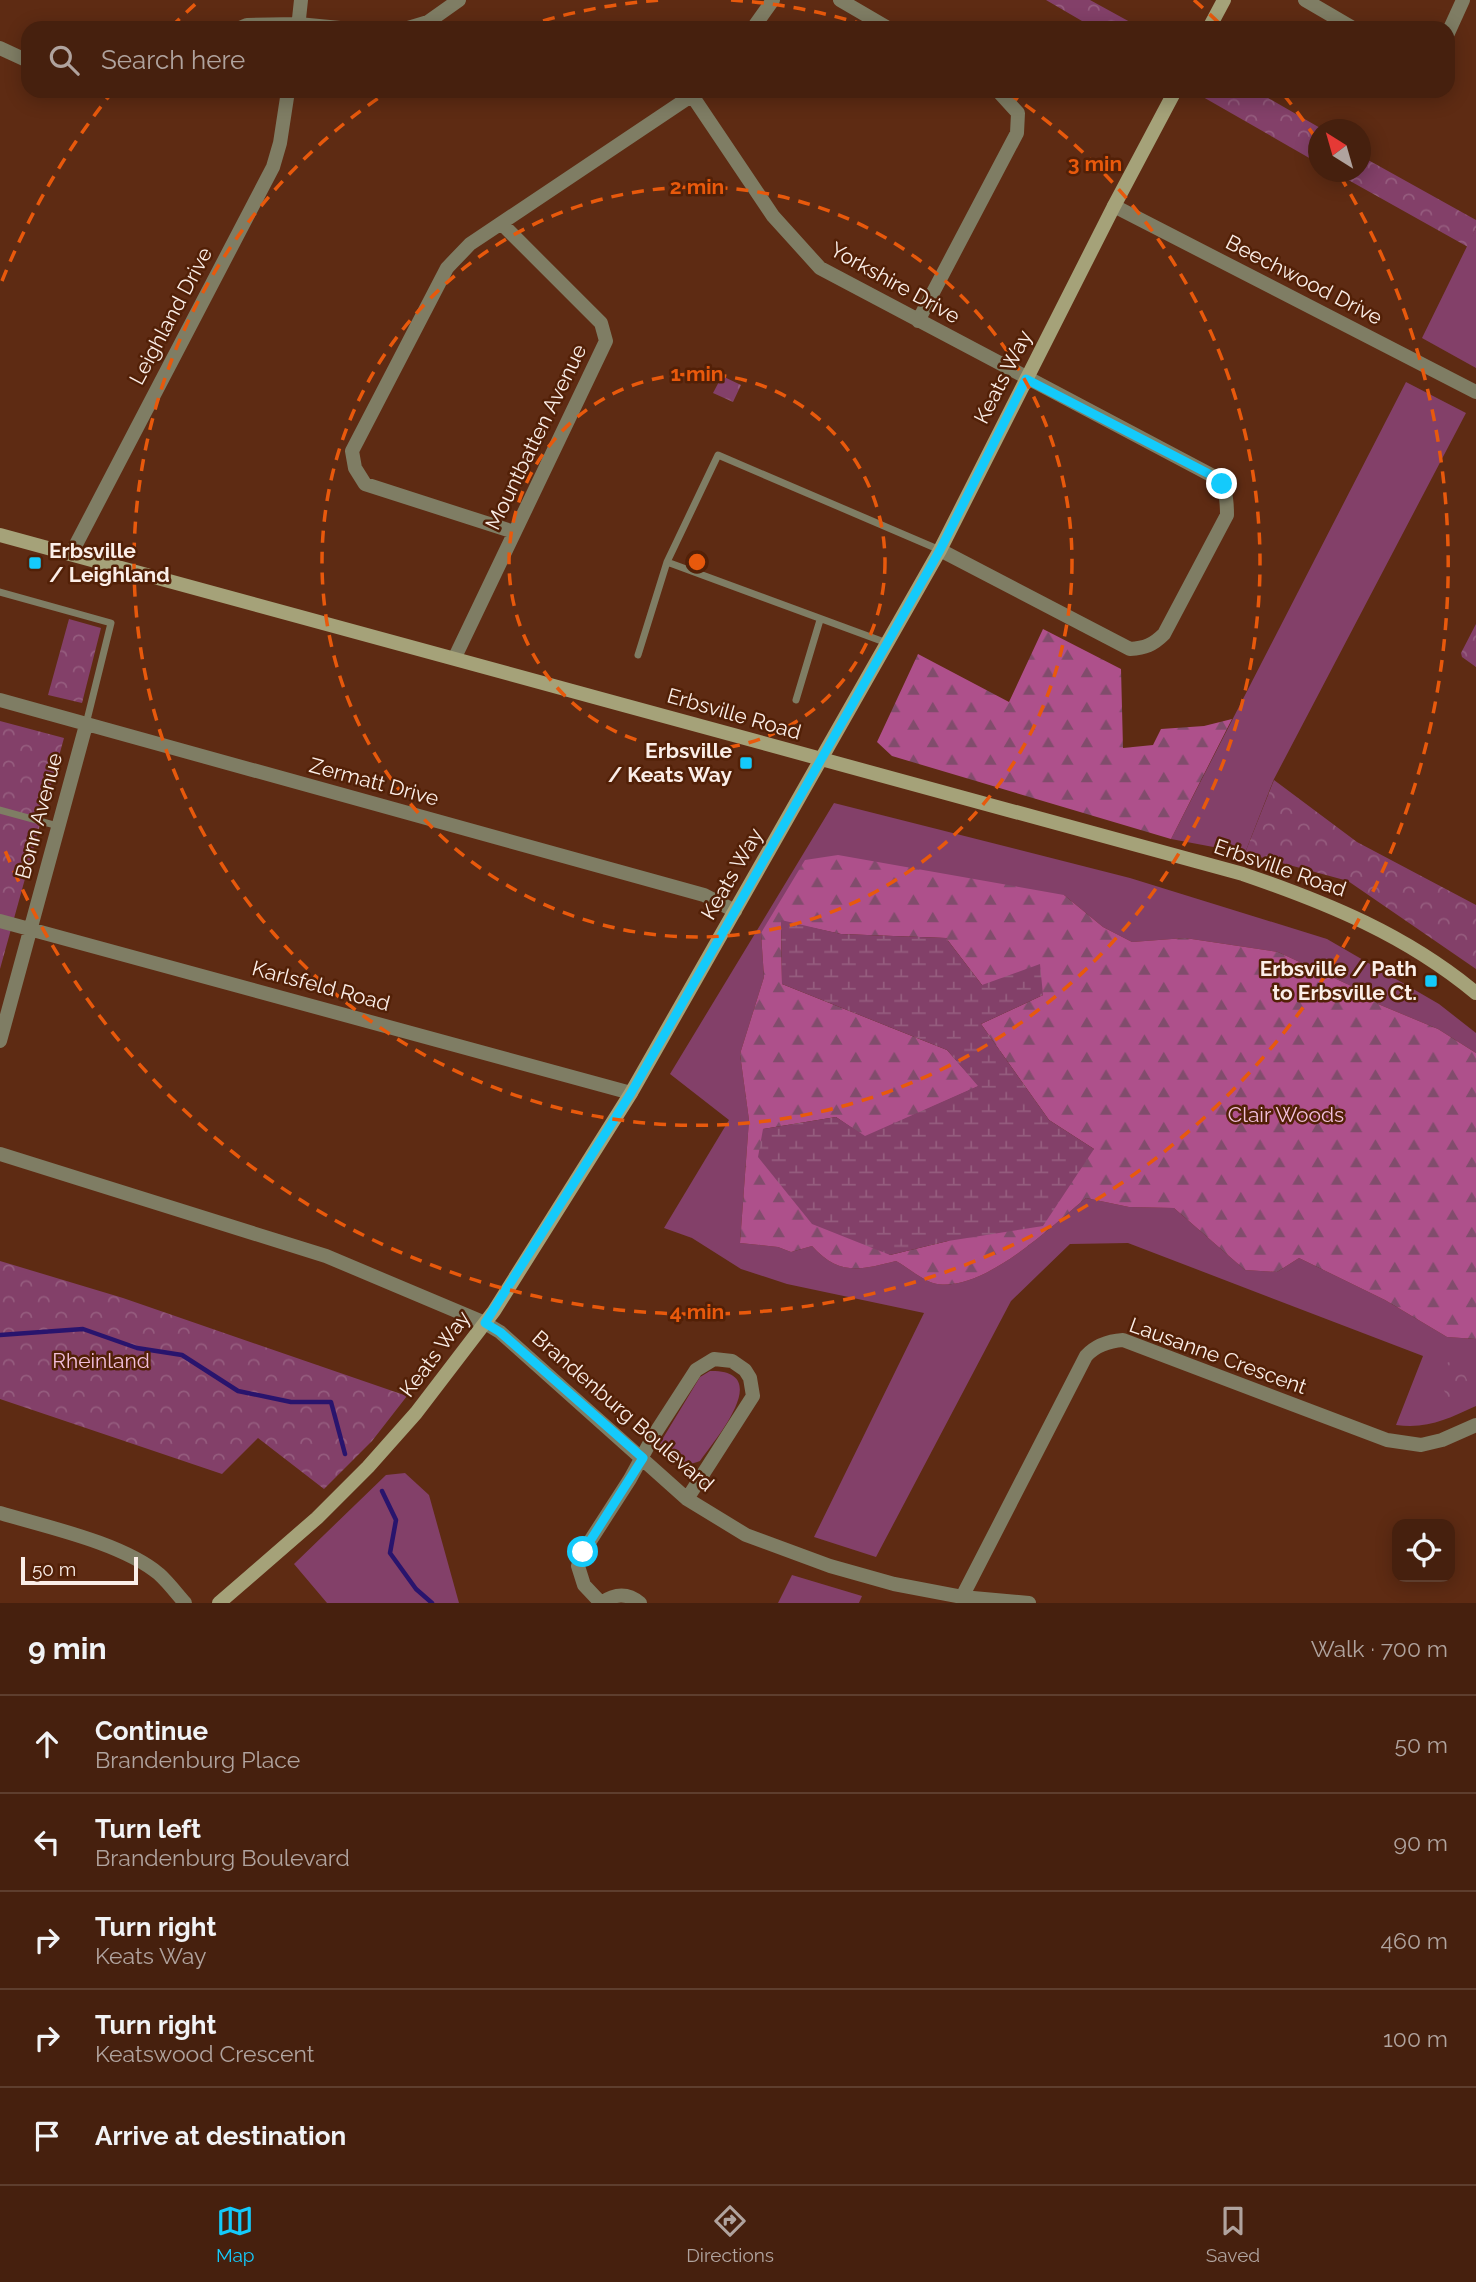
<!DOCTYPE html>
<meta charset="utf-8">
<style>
:root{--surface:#46200e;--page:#502d1c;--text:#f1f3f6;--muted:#b0a39e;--line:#5e3e2e;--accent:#14cafb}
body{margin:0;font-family:Raleway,sans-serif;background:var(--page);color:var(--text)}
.controls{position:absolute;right:21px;bottom:21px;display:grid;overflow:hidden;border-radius:14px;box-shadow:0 4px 18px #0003}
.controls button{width:63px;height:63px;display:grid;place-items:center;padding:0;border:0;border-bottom:2px solid var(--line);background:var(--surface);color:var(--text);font:35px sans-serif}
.compass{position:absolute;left:1308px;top:119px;width:63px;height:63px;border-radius:50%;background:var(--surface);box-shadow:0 4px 18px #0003;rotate:323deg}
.scale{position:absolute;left:21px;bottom:18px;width:117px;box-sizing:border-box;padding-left:7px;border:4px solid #fbeee8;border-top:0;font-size:19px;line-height:24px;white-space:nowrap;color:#fbeee8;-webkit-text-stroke:5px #522007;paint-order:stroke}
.stop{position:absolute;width:21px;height:21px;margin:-16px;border:5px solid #14cafb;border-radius:50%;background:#fff}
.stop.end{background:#14cafb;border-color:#fff;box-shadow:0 2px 7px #0008}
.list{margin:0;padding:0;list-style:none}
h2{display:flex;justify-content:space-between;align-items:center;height:91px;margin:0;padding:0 28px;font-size:30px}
h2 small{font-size:23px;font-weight:400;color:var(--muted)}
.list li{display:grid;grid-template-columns:46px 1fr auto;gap:21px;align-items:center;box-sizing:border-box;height:98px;padding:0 28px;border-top:2px solid var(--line)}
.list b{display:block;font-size:26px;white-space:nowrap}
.list p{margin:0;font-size:23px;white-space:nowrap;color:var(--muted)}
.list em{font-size:23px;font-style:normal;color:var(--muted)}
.icon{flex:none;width:38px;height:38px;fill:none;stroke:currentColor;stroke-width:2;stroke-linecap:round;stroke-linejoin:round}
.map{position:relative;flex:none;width:1476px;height:1603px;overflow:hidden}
.search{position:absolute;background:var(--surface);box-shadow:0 4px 18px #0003;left:21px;right:21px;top:21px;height:77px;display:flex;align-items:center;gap:18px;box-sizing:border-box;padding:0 24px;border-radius:21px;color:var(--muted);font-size:26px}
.sheet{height:581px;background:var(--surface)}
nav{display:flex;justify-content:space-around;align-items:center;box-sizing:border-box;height:98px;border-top:2px solid var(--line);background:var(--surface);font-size:19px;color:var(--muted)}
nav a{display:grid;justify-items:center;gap:4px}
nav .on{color:var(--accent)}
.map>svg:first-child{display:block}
.grass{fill:#834069}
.forest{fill:url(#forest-firs);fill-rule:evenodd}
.wetland{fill:url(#wetland-marsh)}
.park{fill:url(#park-crowns)}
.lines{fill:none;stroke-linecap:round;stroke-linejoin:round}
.stream{stroke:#29146d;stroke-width:4.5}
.lane{stroke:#7f7d64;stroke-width:7}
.street{stroke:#7f7d64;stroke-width:14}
.secondary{stroke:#a5a279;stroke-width:14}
.route{stroke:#14cafb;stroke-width:9}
.ring{fill:none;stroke:#e8590c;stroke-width:3.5;stroke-dasharray:12 9}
.poi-dot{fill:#14cafb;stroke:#522007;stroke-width:2.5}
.labels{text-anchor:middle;stroke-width:5;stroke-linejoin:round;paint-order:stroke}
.street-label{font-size:21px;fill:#fbeee8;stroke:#522007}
.poi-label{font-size:21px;font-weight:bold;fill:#fbeee8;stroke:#522007;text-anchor:end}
.park-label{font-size:21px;fill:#f2bfdc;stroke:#522007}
.centre{fill:#e8590c;stroke:#522007;stroke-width:3.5}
.ring-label{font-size:21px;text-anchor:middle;font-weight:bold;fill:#e8590c;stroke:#522007;stroke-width:5;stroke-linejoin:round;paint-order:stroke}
</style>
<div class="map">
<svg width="1476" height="1603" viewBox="0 0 1476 1603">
<defs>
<pattern id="forest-firs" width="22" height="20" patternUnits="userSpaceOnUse" patternTransform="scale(1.75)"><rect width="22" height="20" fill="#ae508b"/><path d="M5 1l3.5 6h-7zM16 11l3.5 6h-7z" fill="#814c6c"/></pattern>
<pattern id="wetland-marsh" width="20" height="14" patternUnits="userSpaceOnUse" patternTransform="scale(1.75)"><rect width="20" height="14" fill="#834069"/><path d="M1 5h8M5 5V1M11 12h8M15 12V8" fill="none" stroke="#955c7e"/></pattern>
<pattern id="park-crowns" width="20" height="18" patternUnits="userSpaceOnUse" patternTransform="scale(1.75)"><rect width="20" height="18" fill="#834069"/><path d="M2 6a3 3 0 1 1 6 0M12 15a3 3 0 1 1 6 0" fill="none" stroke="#955c7e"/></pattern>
</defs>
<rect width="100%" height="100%" fill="#5e2b13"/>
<!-- grass -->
<path class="grass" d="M 1476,228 L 1476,368 L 1422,338 Z
M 1406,382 L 1466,413 L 1274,779 L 1245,853 L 1171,839 Z
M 834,803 L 1130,878 L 1327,939 L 1439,1004 L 1476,1033 L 1476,1053 L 1438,1029 L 1378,1004 L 1360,990 L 1278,952 L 1185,938 L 1132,942 L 1103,927 L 1064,895 L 761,933 L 764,977 L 740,1054 L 749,1120 L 740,1243 L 778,1247 L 791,1252 L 812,1246 C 839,1276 860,1270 896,1261 C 907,1267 921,1279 933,1283 C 980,1296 1053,1225 1086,1198 L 1129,1207 L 1174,1208 L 1245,1270 L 1277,1272 L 1299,1258 L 1385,1300 L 1447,1337 L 1476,1339 L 1476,1406 C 1447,1419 1429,1429 1396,1425 L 1423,1356 L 1128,1243 L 1070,1244 L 1011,1301 L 876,1557 L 814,1537 L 924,1313 L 787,1284 L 741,1269 L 692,1238 L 664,1228 L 729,1120 L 670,1074 Z
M 710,1371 C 775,1370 716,1438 700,1461 C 682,1469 666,1461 660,1443 L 700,1377 Z
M 405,1473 L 429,1495 L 459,1603 L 327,1603 L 294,1564 L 386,1475 Z
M 792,1575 L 862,1596 L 859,1603 L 778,1603 Z"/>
<!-- forest -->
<path class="forest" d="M 1043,629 L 1121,669 L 1123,748 L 1153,745 L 1161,729 L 1204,726 L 1232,719 L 1171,839 L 892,756 L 877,742 L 918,654 L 1009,702 Z
M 838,855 L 1064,895 L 1103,927 L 1132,942 L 1185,938 L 1278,952 L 1360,990 L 1378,1004 L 1438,1029 L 1476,1053 L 1476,1339 L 1447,1337 L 1385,1300 L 1299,1258 L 1277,1272 L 1245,1270 L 1174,1208 L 1129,1207 L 1086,1198 C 1053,1225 980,1296 933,1283 C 921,1279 907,1267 896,1261 C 860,1270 839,1276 812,1246 L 791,1252 L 778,1247 L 740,1243 L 749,1120 L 740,1054 L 764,977 L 761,933 L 805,860 ZM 781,921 L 841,934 L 946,938 L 982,985 L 1043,995 L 981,1024 L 1049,1120 L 1094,1149 L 948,1241 L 890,1255 L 763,1129 L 836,1117 L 865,1137 L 979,1086 L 947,1050 L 782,984 Z"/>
<!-- wetland -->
<path class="wetland" d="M 781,920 L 841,934 L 946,938 L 982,985 L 1040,964 L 1043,995 L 981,1024 L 1049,1120 L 1094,1149 L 1043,1226 L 948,1241 L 890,1255 L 812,1224 L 758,1157 L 763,1129 L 836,1117 L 865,1136 L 978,1086 L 947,1050 L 782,984 Z"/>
<!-- park -->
<path class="park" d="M 1046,0 L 1090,0 L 1141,28 L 1094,28 Z
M 1206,91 L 1256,91 L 1315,125 L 1322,129 L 1318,130 L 1318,163 L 1203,97 Z
M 1361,156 L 1476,220 L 1476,228 L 1468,247 L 1334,172 L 1360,172 Z
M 722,376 L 741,385 L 733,402 L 713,393 Z
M 69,619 L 101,628 L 82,703 L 48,695 Z
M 1476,624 L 1476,667 L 1462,657 L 1461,653 Z
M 0,721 L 64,738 L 0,969 Z
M 1274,780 L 1357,842 L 1476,905 L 1476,969 L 1348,881 L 1245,853 Z
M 0,1261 L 123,1298 L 407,1396 L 372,1441 L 324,1489 L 258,1438 L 222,1474 L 0,1399 Z
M 1457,1358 L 1472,1391 L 1449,1400 L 1436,1375 L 1441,1366 Z"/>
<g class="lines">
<!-- stream -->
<path class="stream" d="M 0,1335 L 83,1329 L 137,1348 L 182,1355 L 238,1391 L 291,1402 L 331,1402 L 345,1454
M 382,1491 L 396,1520 L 390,1553 L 416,1589 L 432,1603"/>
<!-- lane -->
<path class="lane" d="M 667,562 L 887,643
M 0,592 L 111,623 L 86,724
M 638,655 L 667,562 L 718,455 L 940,550
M 796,700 L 820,620
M 0,810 L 58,826"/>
<!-- street -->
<path class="street" d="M 840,0 L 888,28
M 1305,0 L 1353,28
M 240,28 L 247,25 L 298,24 L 340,28
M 298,28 L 301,0
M 408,28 L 428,22 L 459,0
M 753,28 L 773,0
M 1448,33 L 1463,0
M 0,48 L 28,61
M 693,97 L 773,216 L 820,268 L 1213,476 C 1226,487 1227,498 1227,515 L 1164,634 C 1153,645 1145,648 1130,649 L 940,550
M 1114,206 L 1476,392
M 918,321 L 1017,133 L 1018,113 L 998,91
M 514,532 L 365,484 L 355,468 L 352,451 L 447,268 L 470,244 L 697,92
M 71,554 L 273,167 L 280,143 L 288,91
M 455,657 L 606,341 L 601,323 L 502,224
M 0,700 L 704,895 L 735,911
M 0,921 L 631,1093
M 0,1041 L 86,725
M 0,1154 L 326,1256 L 485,1323 L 500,1332 L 687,1499 L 746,1535 L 830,1566 L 894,1584 L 962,1597 L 1029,1603
M 0,1513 C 47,1527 122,1543 159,1574 C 168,1582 177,1594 185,1603
M 962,1597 L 1086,1356 C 1096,1345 1109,1341 1123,1340 L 1387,1440 L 1421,1445 L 1442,1440 L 1476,1425
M 601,1603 L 584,1585 L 578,1566 L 583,1552 L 630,1479 L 654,1435 L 696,1370 L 714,1359 L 732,1361 L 745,1370 L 750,1378 L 753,1396 L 687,1499
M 601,1603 C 614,1594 627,1592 640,1603"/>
<!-- secondary -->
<path class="secondary" d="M 1209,28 L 1224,0
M 0,535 C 415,647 828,762 1243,874 C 1328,903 1406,935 1476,993
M 219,1603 L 317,1518 L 368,1467 L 416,1413 L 494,1311 L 631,1093 L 940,550 L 1114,206 L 1175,91"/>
</g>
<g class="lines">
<!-- route -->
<path class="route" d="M 583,1552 L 643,1458 L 500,1332 L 485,1323 L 631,1093 L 735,911 L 940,550 L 1026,379 L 1213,476 L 1222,484"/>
</g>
<!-- distance rings -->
<g class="ring">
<circle cx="697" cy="562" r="188"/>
<circle cx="697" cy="562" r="375"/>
<path d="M523 27A563 563 0 0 1 663 0M731 0A563 563 0 0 1 871 27M1008 93A563 563 0 1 1 386 93"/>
<path d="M2 281A750 750 0 0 1 110 95M171 27A750 750 0 0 1 200 0M1194 0A750 750 0 0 1 1223 27M1284 95A750 750 0 0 1 1315 137M1340 176A750 750 0 1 1 2 843"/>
</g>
<!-- markers -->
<g class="poi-dot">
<rect x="28" y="556" width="14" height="14" rx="3.5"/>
<rect x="739" y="756" width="14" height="14" rx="3.5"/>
<rect x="1424" y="974" width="14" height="14" rx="3.5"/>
</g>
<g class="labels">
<!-- street labels -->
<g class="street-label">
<text transform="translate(1304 280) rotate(27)" y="7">Beechwood Drive</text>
<text transform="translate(895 283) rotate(29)" y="7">Yorkshire Drive</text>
<text transform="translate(171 316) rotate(-62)" y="7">Leighland Drive</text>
<text transform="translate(1003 377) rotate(-63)" y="7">Keats Way</text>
<text transform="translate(536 437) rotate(-64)" y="7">Mountbatten Avenue</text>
<text transform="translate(734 714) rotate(16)" y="7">Erbsville Road</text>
<text transform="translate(374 782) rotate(15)" y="7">Zermatt Drive</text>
<text transform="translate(39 816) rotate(-75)" y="7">Bonn Avenue</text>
<text transform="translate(1280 868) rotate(19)" y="7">Erbsville Road</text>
<text transform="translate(732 874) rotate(-60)" y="7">Keats Way</text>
<text transform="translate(321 986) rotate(15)" y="7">Karlsfeld Road</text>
<text transform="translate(435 1354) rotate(-53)" y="7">Keats Way</text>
<text transform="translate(1218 1356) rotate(20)" y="7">Lausanne Crescent</text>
<text transform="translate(623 1411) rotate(41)" y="7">Brandenburg Boulevard</text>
</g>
<!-- poi labels -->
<g class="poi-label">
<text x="49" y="558" text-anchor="start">Erbsville<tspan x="49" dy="24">/ Leighland</tspan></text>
<text x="732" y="758">Erbsville<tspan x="732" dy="24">/ Keats Way</tspan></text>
<text x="1417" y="976">Erbsville / Path<tspan x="1417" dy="24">to Erbsville Ct.</tspan></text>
</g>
<!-- park labels -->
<g class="park-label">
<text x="1286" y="1122">Clair Woods</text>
<text x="101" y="1368">Rheinland</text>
</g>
</g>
<circle cx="697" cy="562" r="10" class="centre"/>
<g class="ring-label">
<text x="1095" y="171">3 min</text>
<text x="697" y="194">2 min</text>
<text x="697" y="381">1 min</text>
<text x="697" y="1319">4 min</text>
</g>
</svg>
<div class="controls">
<button><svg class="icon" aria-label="locate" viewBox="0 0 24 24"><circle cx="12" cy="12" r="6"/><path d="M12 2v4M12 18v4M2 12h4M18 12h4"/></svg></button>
</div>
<svg class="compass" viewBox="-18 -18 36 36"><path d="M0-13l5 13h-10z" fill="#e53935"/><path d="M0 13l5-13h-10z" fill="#b0a39e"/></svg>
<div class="scale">50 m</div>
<div class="stop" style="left:583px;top:1552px"></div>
<div class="stop end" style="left:1222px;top:484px"></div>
<div class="search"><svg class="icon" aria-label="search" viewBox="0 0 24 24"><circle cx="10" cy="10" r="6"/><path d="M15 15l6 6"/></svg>Search here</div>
</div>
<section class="sheet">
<h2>9 min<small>Walk · 700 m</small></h2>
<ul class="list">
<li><svg class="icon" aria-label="ahead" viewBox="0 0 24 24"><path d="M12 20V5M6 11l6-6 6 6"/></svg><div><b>Continue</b><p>Brandenburg Place</p></div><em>50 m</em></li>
<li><svg class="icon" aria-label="left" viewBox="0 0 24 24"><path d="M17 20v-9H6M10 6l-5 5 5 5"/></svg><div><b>Turn left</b><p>Brandenburg Boulevard</p></div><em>90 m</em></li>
<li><svg class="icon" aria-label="right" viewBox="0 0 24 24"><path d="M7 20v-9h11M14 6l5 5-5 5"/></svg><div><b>Turn right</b><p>Keats Way</p></div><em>460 m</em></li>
<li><svg class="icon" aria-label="right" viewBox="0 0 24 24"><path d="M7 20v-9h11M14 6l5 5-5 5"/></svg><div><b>Turn right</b><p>Keatswood Crescent</p></div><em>100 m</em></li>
<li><svg class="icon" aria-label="arrive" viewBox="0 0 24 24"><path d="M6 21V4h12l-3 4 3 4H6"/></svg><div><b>Arrive at destination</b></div></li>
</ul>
</section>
<nav>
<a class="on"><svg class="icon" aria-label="map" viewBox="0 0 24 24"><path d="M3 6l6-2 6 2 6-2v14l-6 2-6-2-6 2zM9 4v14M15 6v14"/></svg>Map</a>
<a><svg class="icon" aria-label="directions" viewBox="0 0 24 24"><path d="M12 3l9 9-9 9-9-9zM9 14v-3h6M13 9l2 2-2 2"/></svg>Directions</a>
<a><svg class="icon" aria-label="saved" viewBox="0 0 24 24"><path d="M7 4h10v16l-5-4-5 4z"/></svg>Saved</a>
</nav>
